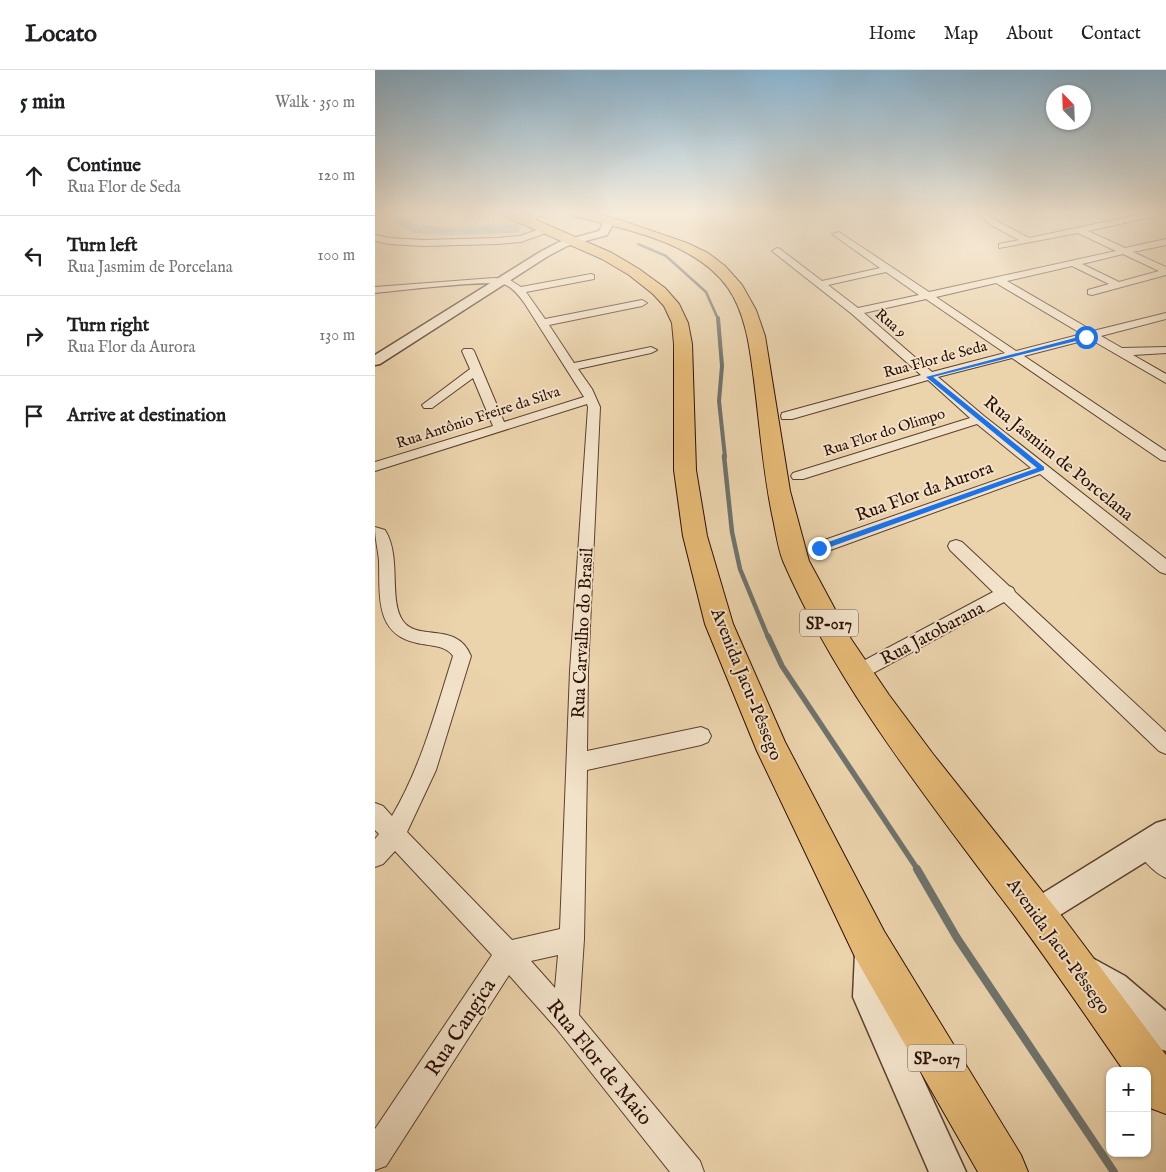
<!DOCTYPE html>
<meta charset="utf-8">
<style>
:root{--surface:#fff;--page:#f6f6f6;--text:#202124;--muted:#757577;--line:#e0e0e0}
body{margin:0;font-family:"IM FELL English",serif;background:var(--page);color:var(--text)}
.controls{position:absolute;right:15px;bottom:15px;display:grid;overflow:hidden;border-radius:10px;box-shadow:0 1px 4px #0004}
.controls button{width:45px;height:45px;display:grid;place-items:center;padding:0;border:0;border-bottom:1px solid var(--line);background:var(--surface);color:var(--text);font:25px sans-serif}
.compass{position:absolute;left:671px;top:15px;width:45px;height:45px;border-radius:50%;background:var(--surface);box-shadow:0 1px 4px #0004;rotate:337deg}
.stop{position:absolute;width:15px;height:15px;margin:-11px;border:4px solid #1a73e8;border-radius:50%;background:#fff}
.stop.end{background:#1a73e8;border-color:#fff;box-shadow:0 1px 5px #0008}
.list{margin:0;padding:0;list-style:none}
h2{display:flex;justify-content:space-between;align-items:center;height:65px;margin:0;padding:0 20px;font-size:21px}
h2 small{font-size:16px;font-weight:400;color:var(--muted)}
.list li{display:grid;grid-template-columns:32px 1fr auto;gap:15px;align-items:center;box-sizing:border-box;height:80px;padding:0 20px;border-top:1px solid var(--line)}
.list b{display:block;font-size:19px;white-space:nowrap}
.list p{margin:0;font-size:16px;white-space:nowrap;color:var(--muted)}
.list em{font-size:16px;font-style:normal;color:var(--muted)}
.icon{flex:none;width:28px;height:28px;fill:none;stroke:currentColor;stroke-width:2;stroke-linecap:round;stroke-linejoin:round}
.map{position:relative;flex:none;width:791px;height:1102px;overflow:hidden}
header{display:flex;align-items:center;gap:30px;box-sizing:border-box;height:70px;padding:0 25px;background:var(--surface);border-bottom:1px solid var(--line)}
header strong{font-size:24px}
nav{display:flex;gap:28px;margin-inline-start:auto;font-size:18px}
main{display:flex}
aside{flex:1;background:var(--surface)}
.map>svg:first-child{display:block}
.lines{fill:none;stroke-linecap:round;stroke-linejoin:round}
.stream-far4{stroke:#6e736d;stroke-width:2.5}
.stream-far3{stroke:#6e736d;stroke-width:4}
.stream-far2{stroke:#6e736d;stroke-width:4.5}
.stream-far1{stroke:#6e736d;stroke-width:5.5}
.stream{stroke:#6e736d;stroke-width:8}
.river{fill:#9bb6b3;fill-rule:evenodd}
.minor-casing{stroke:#5a402e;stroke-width:2}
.tertiary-casing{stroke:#5a402e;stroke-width:3}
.trunk-casing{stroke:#2a0f04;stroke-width:2}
.minor{fill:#f2e2c9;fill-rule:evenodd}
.tertiary{fill:#f2e2c9;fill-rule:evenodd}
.trunk{fill:#e6ba76;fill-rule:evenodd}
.route{fill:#1a73e8}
.labels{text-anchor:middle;stroke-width:4;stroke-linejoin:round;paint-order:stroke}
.far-street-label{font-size:15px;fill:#2a0f04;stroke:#f2e2c9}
.shield{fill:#f2e2c9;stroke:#664e3f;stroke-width:1}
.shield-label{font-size:16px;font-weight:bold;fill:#2a0f04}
.street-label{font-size:18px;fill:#2a0f04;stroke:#f2e2c9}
.near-street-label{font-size:21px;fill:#2a0f04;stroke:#f2e2c9}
</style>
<header>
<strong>Locato</strong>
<nav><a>Home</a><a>Map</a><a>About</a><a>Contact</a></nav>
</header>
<main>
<aside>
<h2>5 min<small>Walk · 350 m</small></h2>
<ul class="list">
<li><svg class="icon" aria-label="ahead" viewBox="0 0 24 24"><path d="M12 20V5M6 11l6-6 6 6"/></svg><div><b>Continue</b><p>Rua Flor de Seda</p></div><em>120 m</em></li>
<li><svg class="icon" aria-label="left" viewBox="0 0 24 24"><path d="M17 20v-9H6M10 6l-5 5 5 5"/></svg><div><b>Turn left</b><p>Rua Jasmim de Porcelana</p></div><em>100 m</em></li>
<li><svg class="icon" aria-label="right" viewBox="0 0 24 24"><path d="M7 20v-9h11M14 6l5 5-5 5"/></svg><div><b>Turn right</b><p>Rua Flor da Aurora</p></div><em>130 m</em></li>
<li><svg class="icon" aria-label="arrive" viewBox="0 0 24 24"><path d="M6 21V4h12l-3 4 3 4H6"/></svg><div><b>Arrive at destination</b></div></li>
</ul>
</aside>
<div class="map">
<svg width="791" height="1102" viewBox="0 0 791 1102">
<rect width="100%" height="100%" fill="#ebd3ac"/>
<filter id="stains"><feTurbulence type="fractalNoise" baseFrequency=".004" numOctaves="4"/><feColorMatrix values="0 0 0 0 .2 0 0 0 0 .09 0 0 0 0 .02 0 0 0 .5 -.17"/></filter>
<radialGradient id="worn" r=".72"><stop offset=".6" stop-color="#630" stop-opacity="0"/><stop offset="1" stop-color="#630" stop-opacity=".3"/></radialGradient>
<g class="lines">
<!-- stream-far4 -->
<path class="stream-far4" d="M 0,144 L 5,142
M 263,174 L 291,186 L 331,222 L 343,249"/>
<!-- stream-far3 -->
<path class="stream-far3" d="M 343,248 L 347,296 L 344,331 L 350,387"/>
<!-- stream-far2 -->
<path class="stream-far2" d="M 349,386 L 357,462 L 365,499 L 393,567"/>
<!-- stream-far1 -->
<path class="stream-far1" d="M 393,566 L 407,596 L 543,800"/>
<!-- stream -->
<path class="stream" d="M 542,799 L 582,868 L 739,1102"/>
<!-- river -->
<path class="river" d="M 2,142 L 20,142 L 42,155 L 73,157 L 138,155 L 143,156 L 145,159 L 143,162 L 138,163 L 73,165 L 39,163 Z"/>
<!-- minor casing -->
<g class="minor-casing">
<path id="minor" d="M 161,142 L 173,142 L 162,148 L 159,154 L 153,154 L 152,152 L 156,144 Z
M 601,142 L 610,142 L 622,151 L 654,168 L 777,142 L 791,142 L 790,144 L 713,161 L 750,178 L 791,169 L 791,175 L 758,182 L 791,197 L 791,205 L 717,225 L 713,224 L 713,220 L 734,214 L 697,196 L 632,211 L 718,261 L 791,243 L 791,249 L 726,266 L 747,278 L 791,277 L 791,283 L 758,285 L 791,304 L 791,313 L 715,269 L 649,286 L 791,381 L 791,391 L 786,390 L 637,288 L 563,307 L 609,346 L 791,489 L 791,504 L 785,502 L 665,404 L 450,482 L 444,484 L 438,482 L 436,478 L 438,474 L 656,398 L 602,354 L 428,409 L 418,409 L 416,406 L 418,403 L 595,348 L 553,310 L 417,349 L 407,349 L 406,346 L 407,343 L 546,305 L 477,244 L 397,181 L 402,178 L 405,179 L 447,211 L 505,198 L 457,164 L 464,162 L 554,222 L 741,181 L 703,163 L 624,178 L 624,174 L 644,170 L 616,155 ZM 748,184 L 784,201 L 744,212 L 707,194 ZM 511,202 L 544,225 L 483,238 L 453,215 ZM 621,213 L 707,264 L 641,281 L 561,227 ZM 551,229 L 630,283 L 557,302 L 489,243 Z
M 173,156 L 176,157 L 176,161 L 146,172 L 122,174 L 49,176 L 14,174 L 0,171 L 0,165 L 14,168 L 49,170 L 122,168 L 145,166 Z
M 216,204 L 219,205 L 219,209 L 151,222 L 170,249 L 267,230 L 272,233 L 267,236 L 174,255 L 199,293 L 276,277 L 282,280 L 276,283 L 203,299 L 217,319 L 225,337 L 213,601 L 212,681 L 326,657 L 333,660 L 336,666 L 333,672 L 326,675 L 212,700 L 209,869 L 204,945 L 325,1091 L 329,1102 L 295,1102 L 181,958 L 134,905 L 11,1096 L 0,1100 L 0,1059 L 117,885 L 20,781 L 8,794 L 0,797 L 0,769 L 4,764 L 0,760 L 0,733 L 8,736 L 17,746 C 46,697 61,640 78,586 C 71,575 54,576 42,573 C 0,564 5,527 4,491 C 3,479 0,469 0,457 L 10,460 C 27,487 13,530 28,551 C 43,572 82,551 96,586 L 61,700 L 32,762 L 137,870 L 185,859 L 195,601 L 213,337 L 212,334 L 0,401 L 0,392 L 118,356 L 98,308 L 57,338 L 49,338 L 47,335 L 95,299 L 87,281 L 89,279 L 97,279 L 99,281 L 129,352 L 209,327 L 150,234 C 145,227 139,219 131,215 C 117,209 22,221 0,223 L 0,217 L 119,208 L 135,210 L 146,217 ZM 183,885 L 180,918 L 156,891 Z
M 581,470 L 587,472 L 634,516 L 638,518 L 640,522 L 791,662 L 791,684 L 784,681 L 629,532 L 489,608 L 482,611 L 475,608 L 473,603 L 475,598 L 618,522 L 575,480 L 573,476 L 575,472 Z
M 771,764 L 779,767 L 791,779 L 791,808 C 778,802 765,788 760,775 L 763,767 Z"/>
</g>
<!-- tertiary casing -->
<g class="tertiary-casing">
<path id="tertiary" d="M 231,147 L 236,150 L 237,156 L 232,165 L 192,176 L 173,186 L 5,294 L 0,295 L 0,285 L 165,182 L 184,172 L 224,161 L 227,156 L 226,150 Z
M 791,750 L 791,779 L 672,853 L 662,858 L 652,853 L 647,843 L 652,833 L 781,753 Z
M 495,868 L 506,872 L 510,883 L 510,926 L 591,1102 L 554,1102 L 478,927 L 480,883 L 484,872 Z
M 719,889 L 750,906 L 791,941 L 791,981 L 779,977 L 746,943 L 708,916 L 703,905 L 708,894 Z"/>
</g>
<!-- trunk casing -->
<g class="trunk-casing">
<path id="trunk" d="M 126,142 L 143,142 L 237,183 L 264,199 L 290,218 L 304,234 L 313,253 L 317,274 L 321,400 L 332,466 L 358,554 L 410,672 L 509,861 L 646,1085 L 653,1102 L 603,1102 L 481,889 L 382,681 L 330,554 L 308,466 L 299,400 L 299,274 L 297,253 L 289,236 L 278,224 L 254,205 L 227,189 L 127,145 Z
M 193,142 L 215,142 L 245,150 L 312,173 L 333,183 L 350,196 L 367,215 L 381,240 L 390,266 L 415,421 L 434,491 L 476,569 L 514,625 L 558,684 L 690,850 L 791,985 L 791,1044 L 775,1038 L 772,1033 L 772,1001 L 749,1001 C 708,942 668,882 624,825 C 545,719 461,613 408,491 C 403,478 401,463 398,449 C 388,403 385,357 379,310 C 375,279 371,244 353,218 C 320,171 246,158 194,145 Z"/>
</g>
<!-- minor -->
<use href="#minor" class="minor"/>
<!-- tertiary -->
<use href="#tertiary" class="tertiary"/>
<!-- trunk -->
<use href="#trunk" class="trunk"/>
</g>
<!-- sky -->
<linearGradient id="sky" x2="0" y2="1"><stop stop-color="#89b5d3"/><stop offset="0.48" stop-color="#f6ebda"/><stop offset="1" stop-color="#f6ebda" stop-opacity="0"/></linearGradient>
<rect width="791" height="296" fill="url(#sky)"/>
<!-- route -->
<path class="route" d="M 711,265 L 713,268 L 558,307 L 669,397 L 669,400 L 447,480 L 442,480 L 442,476 L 662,398 L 551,307 Z"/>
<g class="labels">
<!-- far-street labels -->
<g class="far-street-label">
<text transform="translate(516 253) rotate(41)" y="5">Rua 9</text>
<text transform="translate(560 289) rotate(-15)" y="5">Rua Flor de Seda</text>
<text transform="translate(103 347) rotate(-18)" y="5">Rua Antônio Freire da Silva</text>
<text transform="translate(509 362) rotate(-18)" y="5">Rua Flor do Olimpo</text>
</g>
<!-- shield labels -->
<g class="shield">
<rect x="425" y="539.5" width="58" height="27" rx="4"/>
<rect x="533" y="974.5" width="58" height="27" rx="4"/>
</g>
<g class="shield-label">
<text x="454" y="559">SP-017</text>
<text x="562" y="994">SP-017</text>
</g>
<!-- street labels -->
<g class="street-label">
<text transform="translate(684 388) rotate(39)" y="6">Rua Jasmim de Porcelana</text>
<text transform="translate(549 421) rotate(-20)" y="6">Rua Flor da Aurora</text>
<text transform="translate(207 563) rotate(-87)" y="6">Rua Carvalho do Brasil</text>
<text transform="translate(557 563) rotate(-28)" y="6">Rua Jatobarana</text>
<text transform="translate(372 614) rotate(68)" y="6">Avenida Jacu-Pêssego</text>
<text transform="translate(684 876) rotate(54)" y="6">Avenida Jacu-Pêssego</text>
</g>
<!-- near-street labels -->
<g class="near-street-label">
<text transform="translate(85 957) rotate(-57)" y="7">Rua Cangica</text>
<text transform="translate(225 992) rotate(51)" y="7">Rua Flor de Maio</text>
</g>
</g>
<rect width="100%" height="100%" filter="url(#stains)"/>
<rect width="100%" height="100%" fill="url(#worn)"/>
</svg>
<div class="controls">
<button>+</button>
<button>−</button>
</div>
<svg class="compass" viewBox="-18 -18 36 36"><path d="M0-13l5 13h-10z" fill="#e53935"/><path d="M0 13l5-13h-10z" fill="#757577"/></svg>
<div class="stop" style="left:711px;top:267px"></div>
<div class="stop end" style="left:444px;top:478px"></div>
</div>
</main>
